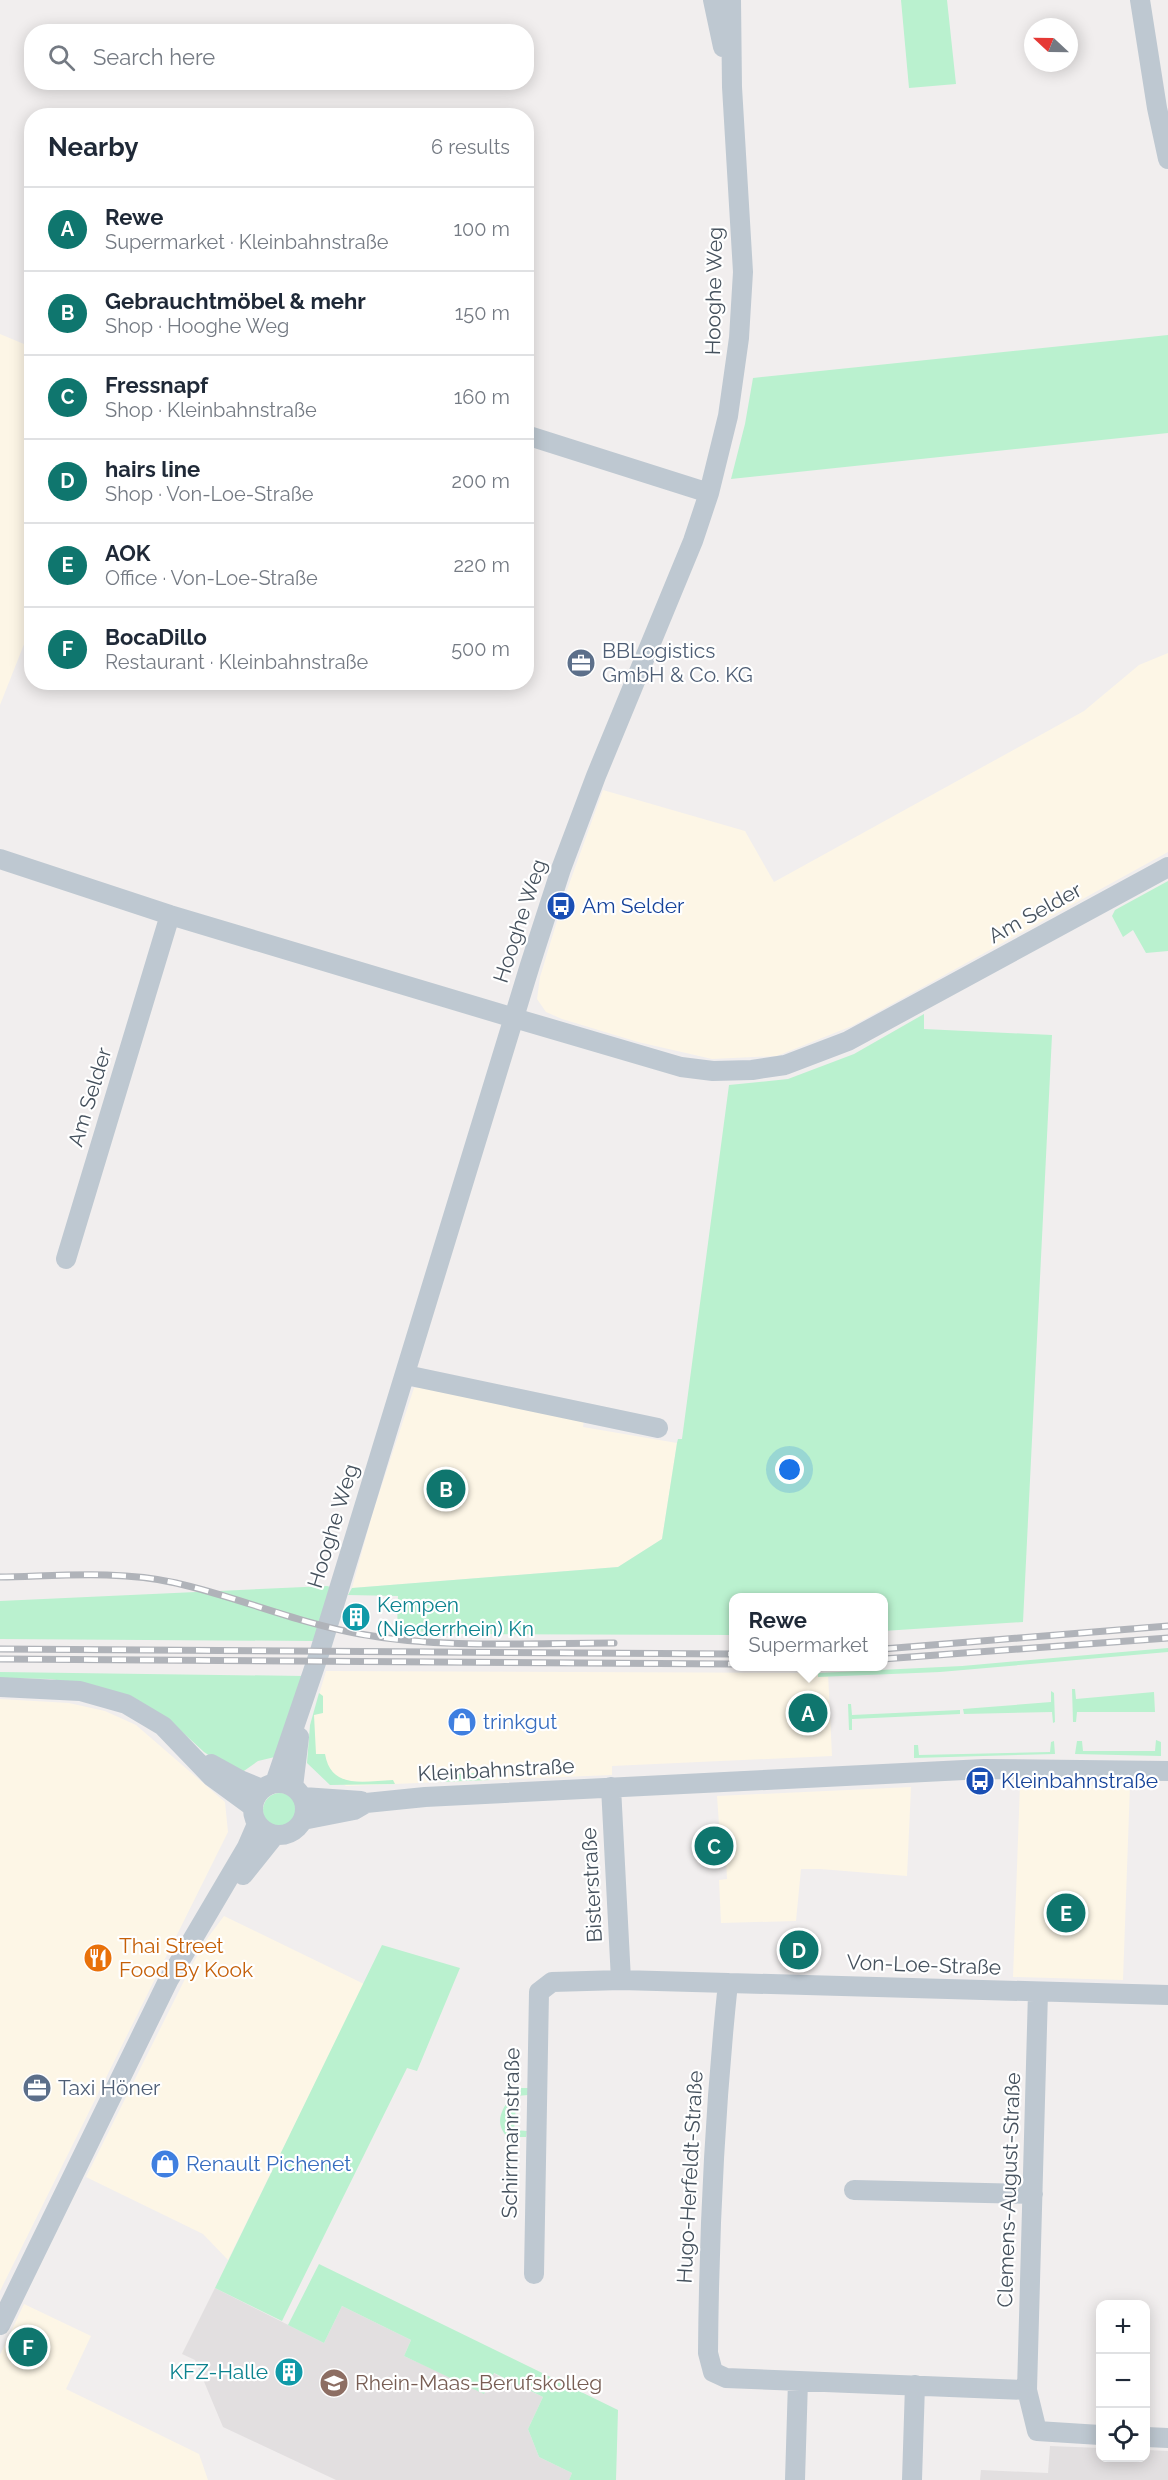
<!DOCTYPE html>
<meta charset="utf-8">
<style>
:root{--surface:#fff;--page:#f2f2f3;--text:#1f2937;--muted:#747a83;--line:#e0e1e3;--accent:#0f766e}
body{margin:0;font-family:Raleway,sans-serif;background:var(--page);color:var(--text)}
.controls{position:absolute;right:18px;bottom:18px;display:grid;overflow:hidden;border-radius:12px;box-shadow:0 3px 15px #0003}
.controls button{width:54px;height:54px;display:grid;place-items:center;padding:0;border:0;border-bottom:2px solid var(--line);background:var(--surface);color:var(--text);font:30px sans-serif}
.compass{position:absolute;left:1024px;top:18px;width:54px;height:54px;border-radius:50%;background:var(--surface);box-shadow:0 3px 15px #0003;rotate:292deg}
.you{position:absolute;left:790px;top:1470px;width:21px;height:21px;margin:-15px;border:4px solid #fff;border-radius:50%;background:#1a73e8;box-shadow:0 0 0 9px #1a73e833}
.badge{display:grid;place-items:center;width:39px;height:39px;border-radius:50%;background:var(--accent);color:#fff;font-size:20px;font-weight:700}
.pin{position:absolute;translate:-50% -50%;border:3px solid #fff;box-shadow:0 2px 6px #0006}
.popup{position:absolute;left:729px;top:1593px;width:159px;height:78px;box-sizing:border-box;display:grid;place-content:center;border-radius:12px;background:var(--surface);filter:drop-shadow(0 2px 4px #0005);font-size:20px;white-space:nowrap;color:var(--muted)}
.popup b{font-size:22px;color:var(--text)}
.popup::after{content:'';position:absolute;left:50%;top:100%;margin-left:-12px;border:12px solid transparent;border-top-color:var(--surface)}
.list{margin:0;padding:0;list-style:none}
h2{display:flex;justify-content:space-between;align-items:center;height:78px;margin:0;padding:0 24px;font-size:26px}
h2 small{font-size:20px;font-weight:400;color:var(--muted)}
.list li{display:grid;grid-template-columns:39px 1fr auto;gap:18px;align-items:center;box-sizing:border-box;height:84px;padding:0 24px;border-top:2px solid var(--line)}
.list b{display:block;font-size:22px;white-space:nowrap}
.list p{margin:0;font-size:20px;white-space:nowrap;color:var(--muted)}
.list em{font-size:20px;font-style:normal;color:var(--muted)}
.icon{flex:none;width:33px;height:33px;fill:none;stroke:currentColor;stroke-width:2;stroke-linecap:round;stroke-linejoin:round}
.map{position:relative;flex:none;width:1168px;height:2480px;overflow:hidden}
.search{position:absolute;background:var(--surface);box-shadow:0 3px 15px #0003;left:24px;top:24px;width:510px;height:66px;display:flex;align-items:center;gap:15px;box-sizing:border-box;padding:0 21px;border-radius:24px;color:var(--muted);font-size:22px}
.panel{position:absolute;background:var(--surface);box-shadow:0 3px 15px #0003;left:24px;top:108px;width:510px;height:582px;border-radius:24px}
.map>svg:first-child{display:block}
.commercial{fill:#fdf6e6}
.education{fill:#e2dfe0}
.green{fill:#baf1cf}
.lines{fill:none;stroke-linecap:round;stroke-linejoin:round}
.minor{stroke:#bec8d1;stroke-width:20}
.rail-casing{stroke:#b0b3b9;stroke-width:7}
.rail{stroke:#fff;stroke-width:4.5;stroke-dasharray:14;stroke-linecap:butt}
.labels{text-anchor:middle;stroke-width:4.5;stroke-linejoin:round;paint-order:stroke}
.street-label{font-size:21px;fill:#45515d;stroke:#fff}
.service-label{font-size:21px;fill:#4e5e75;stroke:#fff;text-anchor:start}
.transit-label{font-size:21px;fill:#164399;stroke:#fff;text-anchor:start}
.culture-label{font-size:21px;fill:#0d838f;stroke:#fff;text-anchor:start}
.shop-label{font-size:21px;fill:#366cbe;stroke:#fff;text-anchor:start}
.food-label{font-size:21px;fill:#c56008;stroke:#fff;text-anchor:start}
.education-label{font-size:21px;fill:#785e54;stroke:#fff;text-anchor:start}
</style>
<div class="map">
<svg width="1168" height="2480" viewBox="0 0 1168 2480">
<rect width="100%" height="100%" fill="#f1eeee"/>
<!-- commercial -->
<path class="commercial" d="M 0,334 L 31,347 L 32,624 L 0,705 Z
M 1168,653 L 1168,852 L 852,1026 L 777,1056 L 712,1059 L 638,1042 L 562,1019 L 546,1012 L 537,999 L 540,977 L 563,901 L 603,790 L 745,831 L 774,882 L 1084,711 L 1139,665 Z
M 420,1387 L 584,1420 L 583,1427 L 677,1443 L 662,1539 L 618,1567 L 352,1588 L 372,1515 L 414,1388 Z
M 326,1671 L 828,1673 L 832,1756 L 612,1766 L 612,1775 L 346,1786 L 317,1765 L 310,1725 Z
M 0,1699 L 69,1703 L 105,1711 L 136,1725 L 225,1802 L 228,1832 L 0,2291 Z
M 1020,1784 L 1130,1785 L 1123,1980 L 1013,1977 Z
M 911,1787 L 907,1876 L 820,1869 L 801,1869 L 796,1921 L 721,1923 L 719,1880 L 727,1879 L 725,1838 L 720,1838 L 717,1796 Z
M 224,1916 L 364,1984 L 228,2260 L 203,2234 L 86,2177 L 191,1967 L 206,1940 Z
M 24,2304 L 91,2336 L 66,2389 L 199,2454 L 208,2480 L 0,2480 L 0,2355 Z"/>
<!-- education -->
<path class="education" d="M 215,2288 L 324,2343 L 342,2306 L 411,2340 L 404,2356 L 484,2393 L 493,2373 L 543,2397 L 528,2429 L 539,2457 L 572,2473 L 569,2480 L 336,2480 L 223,2427 L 195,2360 L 182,2354 Z
M 1050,2446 L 1100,2448 L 1100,2458 L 1146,2458 L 1146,2450 L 1168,2451 L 1168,2480 L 980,2480 L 981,2470 L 1048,2473 Z"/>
<!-- green -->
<path class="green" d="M 901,0 L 947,0 L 956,84 L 909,88 Z
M 1168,335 L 1168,433 L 731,479 L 745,424 L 753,378 Z
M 1168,881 L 1168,951 L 1146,953 L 1133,930 L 1123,937 L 1112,916 L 1115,910 Z
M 924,1014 L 924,1029 L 1052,1035 L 1023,1622 L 883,1631 L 883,1598 L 733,1598 L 733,1635 L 465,1634 L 397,1630 L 398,1596 L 348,1595 L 352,1588 L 618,1567 L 662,1539 L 677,1443 L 678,1439 L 682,1439 L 729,1085 L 788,1079 L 854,1054 Z
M 327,1586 L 331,1587 L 314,1641 L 0,1639 L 0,1601 Z
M 1168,1648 L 1168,1652 L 940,1672 L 818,1677 L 818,1673 L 962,1666 Z
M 0,1672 L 303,1676 L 279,1756 L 258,1761 L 241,1773 L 228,1768 L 204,1752 L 166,1717 L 88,1685 L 50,1679 L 0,1678 Z
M 1072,1689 L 1075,1689 L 1076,1699 L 1154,1692 L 1155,1712 L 1077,1712 L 1076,1722 L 1073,1722 Z
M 1051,1691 L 1054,1693 L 1055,1722 L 1053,1723 L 1052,1712 L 964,1714 L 963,1709 L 1051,1702 Z
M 319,1693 L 323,1696 L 323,1713 L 314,1715 L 316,1754 L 325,1754 C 331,1790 365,1781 393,1780 L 395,1784 L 330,1785 L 307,1763 L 310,1725 Z
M 848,1704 L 851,1704 L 852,1715 L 960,1710 L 960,1714 L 852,1719 L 852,1730 L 849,1730 Z
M 1156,1740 L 1161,1742 L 1161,1756 L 1075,1754 L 1077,1741 L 1082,1741 L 1083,1751 L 1155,1751 Z
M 1054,1741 L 1055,1754 L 914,1758 L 914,1745 L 918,1745 L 919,1755 L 1050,1752 L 1051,1742 Z
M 490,1772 L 490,1780 L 440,1782 L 439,1775 Z
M263 1810a17 17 0 1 1 34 0a17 17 0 1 1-34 0Z
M 382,1945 L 460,1968 L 417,2071 L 407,2068 L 282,2321 L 215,2288 Z
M 519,2088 L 528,2088 L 528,2095 L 517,2096 L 514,2130 L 527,2131 L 526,2137 L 507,2137 C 491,2119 506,2103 519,2088 Z
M 319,2264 L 618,2410 L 616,2480 L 569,2480 L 572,2473 L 539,2457 L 528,2429 L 543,2397 L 494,2373 L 484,2394 L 404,2356 L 411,2340 L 342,2306 L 324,2343 L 288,2325 Z"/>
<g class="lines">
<!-- minor -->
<path class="minor" d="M 713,0 L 723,47
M 1140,0 L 1157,108 L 1168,159
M 526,435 L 709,493
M 0,859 L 170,915 L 514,1018 L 681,1067 L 713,1071 L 752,1070 L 785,1065 L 848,1041 L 1168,867
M 66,1259 L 170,915
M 406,1375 L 658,1428
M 0,1687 L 80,1691 L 126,1704 L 163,1726 L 212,1777 L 253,1807
M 211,1764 L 240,1780 L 262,1789
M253 1809a26 26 0 1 1 52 0a26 26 0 1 1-52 0Z
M 275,1783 L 320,1651 L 530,965 L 561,869 L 596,776 L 693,541 L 709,493 L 728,416 L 739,338 L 743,272 L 732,87 L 731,0
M 293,1787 L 299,1737
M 611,1787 L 621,1980
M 303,1797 L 361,1801
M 303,1820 L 354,1810 L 366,1803 L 425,1797 L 984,1769 L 1168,1771
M 243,1875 L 275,1835
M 728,1983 C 715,2106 709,2229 708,2353 L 713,2372 L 726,2378 L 1027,2390 L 1037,2431 L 1100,2435
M 854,2190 L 1033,2194
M 534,2274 L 539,1992 L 552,1982 L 621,1980 L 1168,1995
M 0,2325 L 168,1981 L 247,1847 L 257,1824
M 1027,2390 L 1038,1992
M 1146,2437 L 1168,2438
M 795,2480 L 798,2381
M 912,2480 L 915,2385"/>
<!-- rail casing -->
<g class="rail-casing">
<path id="rail" d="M 0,1577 C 58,1576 119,1570 176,1583 C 238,1597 297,1623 360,1634 C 443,1649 530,1643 614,1643
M 0,1649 L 733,1654
M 883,1649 L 1168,1626
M 0,1659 L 733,1664
M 883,1659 L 1168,1638"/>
</g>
<!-- rail -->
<use href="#rail" class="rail"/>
</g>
<!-- icons -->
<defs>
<g id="office-disc" transform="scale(1.5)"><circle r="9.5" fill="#5c6f8a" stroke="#fff"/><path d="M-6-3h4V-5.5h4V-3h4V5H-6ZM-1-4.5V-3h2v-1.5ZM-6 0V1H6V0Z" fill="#fff"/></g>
<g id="bus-disc" transform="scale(1.5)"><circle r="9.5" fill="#1a4fb4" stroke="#fff"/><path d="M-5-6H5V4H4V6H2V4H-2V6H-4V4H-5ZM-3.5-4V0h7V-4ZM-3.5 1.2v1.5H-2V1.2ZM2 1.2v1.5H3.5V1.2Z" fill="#fff"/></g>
<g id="building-disc" transform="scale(1.5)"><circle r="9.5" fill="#0f9aa8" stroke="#fff"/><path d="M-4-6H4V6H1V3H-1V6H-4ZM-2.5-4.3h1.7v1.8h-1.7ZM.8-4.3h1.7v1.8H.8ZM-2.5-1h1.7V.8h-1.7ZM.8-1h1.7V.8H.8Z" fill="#fff"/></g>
<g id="shop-disc" transform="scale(1.5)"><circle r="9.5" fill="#3f7fe0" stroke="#fff"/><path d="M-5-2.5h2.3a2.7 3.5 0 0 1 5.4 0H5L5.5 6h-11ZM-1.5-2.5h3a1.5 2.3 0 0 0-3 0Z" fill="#fff"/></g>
<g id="restaurant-disc" transform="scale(1.5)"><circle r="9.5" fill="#e8710a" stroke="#fff"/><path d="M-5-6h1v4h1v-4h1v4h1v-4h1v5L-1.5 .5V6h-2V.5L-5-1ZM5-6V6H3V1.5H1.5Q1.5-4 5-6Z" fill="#fff"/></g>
<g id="school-disc" transform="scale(1.5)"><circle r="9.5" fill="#8d6e63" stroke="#fff"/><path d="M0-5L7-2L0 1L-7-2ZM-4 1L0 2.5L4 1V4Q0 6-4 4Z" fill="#fff"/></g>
</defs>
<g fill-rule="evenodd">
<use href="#office-disc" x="581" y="663"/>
<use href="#bus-disc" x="561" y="906"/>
<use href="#building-disc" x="356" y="1617"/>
<use href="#shop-disc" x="462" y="1722"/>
<use href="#bus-disc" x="980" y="1781"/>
<use href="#restaurant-disc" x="98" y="1958"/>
<use href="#office-disc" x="37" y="2088"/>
<use href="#shop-disc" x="165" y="2164"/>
<use href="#building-disc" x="289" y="2372"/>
<use href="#school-disc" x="334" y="2383"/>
</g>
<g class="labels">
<!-- street labels -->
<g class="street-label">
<text transform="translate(714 291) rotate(-89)" y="7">Hooghe Weg</text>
<text transform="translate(1035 913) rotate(-29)" y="7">Am Selder</text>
<text transform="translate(520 921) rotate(-72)" y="7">Hooghe Weg</text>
<text transform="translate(90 1097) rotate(-73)" y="7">Am Selder</text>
<text transform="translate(333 1526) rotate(-73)" y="7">Hooghe Weg</text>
<text transform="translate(496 1770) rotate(-3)" y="7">Kleinbahnstraße</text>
<text transform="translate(592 1885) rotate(-93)" y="7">Bisterstraße</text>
<text transform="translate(924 1965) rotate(2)" y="7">Von-Loe-Straße</text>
<text transform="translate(511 2133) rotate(-89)" y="7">Schirrmannstraße</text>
<text transform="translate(690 2177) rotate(-87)" y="7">Hugo-Herfeldt-Straße</text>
<text transform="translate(1009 2190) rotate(-88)" y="7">Clemens-August-Straße</text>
</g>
<!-- service labels -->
<g class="service-label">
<text x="602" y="658">BBLogistics<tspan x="602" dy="24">GmbH &amp; Co. KG</tspan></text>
<text x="58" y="2095">Taxi Höner</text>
</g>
<!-- transit labels -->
<g class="transit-label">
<text x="582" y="913">Am Selder</text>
<text x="1001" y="1788">Kleinbahnstraße</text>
</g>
<!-- culture labels -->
<g class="culture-label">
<text x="377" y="1612">Kempen<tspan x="377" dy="24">(Niederrhein) Kn</tspan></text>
<text x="268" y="2379" text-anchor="end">KFZ-Halle</text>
</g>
<!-- shop labels -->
<g class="shop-label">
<text x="483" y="1729">trinkgut</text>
<text x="186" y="2171">Renault Pichenet</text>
</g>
<!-- food labels -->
<g class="food-label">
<text x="119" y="1953">Thai Street<tspan x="119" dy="24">Food By Kook</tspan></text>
</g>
<!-- education labels -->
<g class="education-label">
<text x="355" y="2390">Rhein-Maas-Berufskolleg</text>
</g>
</g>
</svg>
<div class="controls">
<button>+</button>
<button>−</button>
<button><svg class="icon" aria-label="locate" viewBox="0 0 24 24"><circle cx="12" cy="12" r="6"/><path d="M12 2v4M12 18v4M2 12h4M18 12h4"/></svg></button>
</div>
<svg class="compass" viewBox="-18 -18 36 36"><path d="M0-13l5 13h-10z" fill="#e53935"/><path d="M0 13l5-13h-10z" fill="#747a83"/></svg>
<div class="you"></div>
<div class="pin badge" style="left:808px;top:1713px">A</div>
<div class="popup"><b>Rewe</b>Supermarket</div>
<div class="pin badge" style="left:446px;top:1489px">B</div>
<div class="pin badge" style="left:714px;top:1846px">C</div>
<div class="pin badge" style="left:799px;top:1950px">D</div>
<div class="pin badge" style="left:1066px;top:1913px">E</div>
<div class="pin badge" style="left:28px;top:2347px">F</div>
<div class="search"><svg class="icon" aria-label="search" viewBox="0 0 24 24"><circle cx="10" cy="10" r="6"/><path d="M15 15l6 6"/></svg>Search here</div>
<section class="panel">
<h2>Nearby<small>6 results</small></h2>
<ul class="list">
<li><span class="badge">A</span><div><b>Rewe</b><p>Supermarket · Kleinbahnstraße</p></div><em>100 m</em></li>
<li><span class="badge">B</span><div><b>Gebrauchtmöbel &amp; mehr</b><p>Shop · Hooghe Weg</p></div><em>150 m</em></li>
<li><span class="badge">C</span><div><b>Fressnapf</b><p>Shop · Kleinbahnstraße</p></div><em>160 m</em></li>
<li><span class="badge">D</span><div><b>hairs line</b><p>Shop · Von-Loe-Straße</p></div><em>200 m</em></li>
<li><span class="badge">E</span><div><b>AOK</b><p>Office · Von-Loe-Straße</p></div><em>220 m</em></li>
<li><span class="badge">F</span><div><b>BocaDillo</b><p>Restaurant · Kleinbahnstraße</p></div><em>500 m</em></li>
</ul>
</section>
</div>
